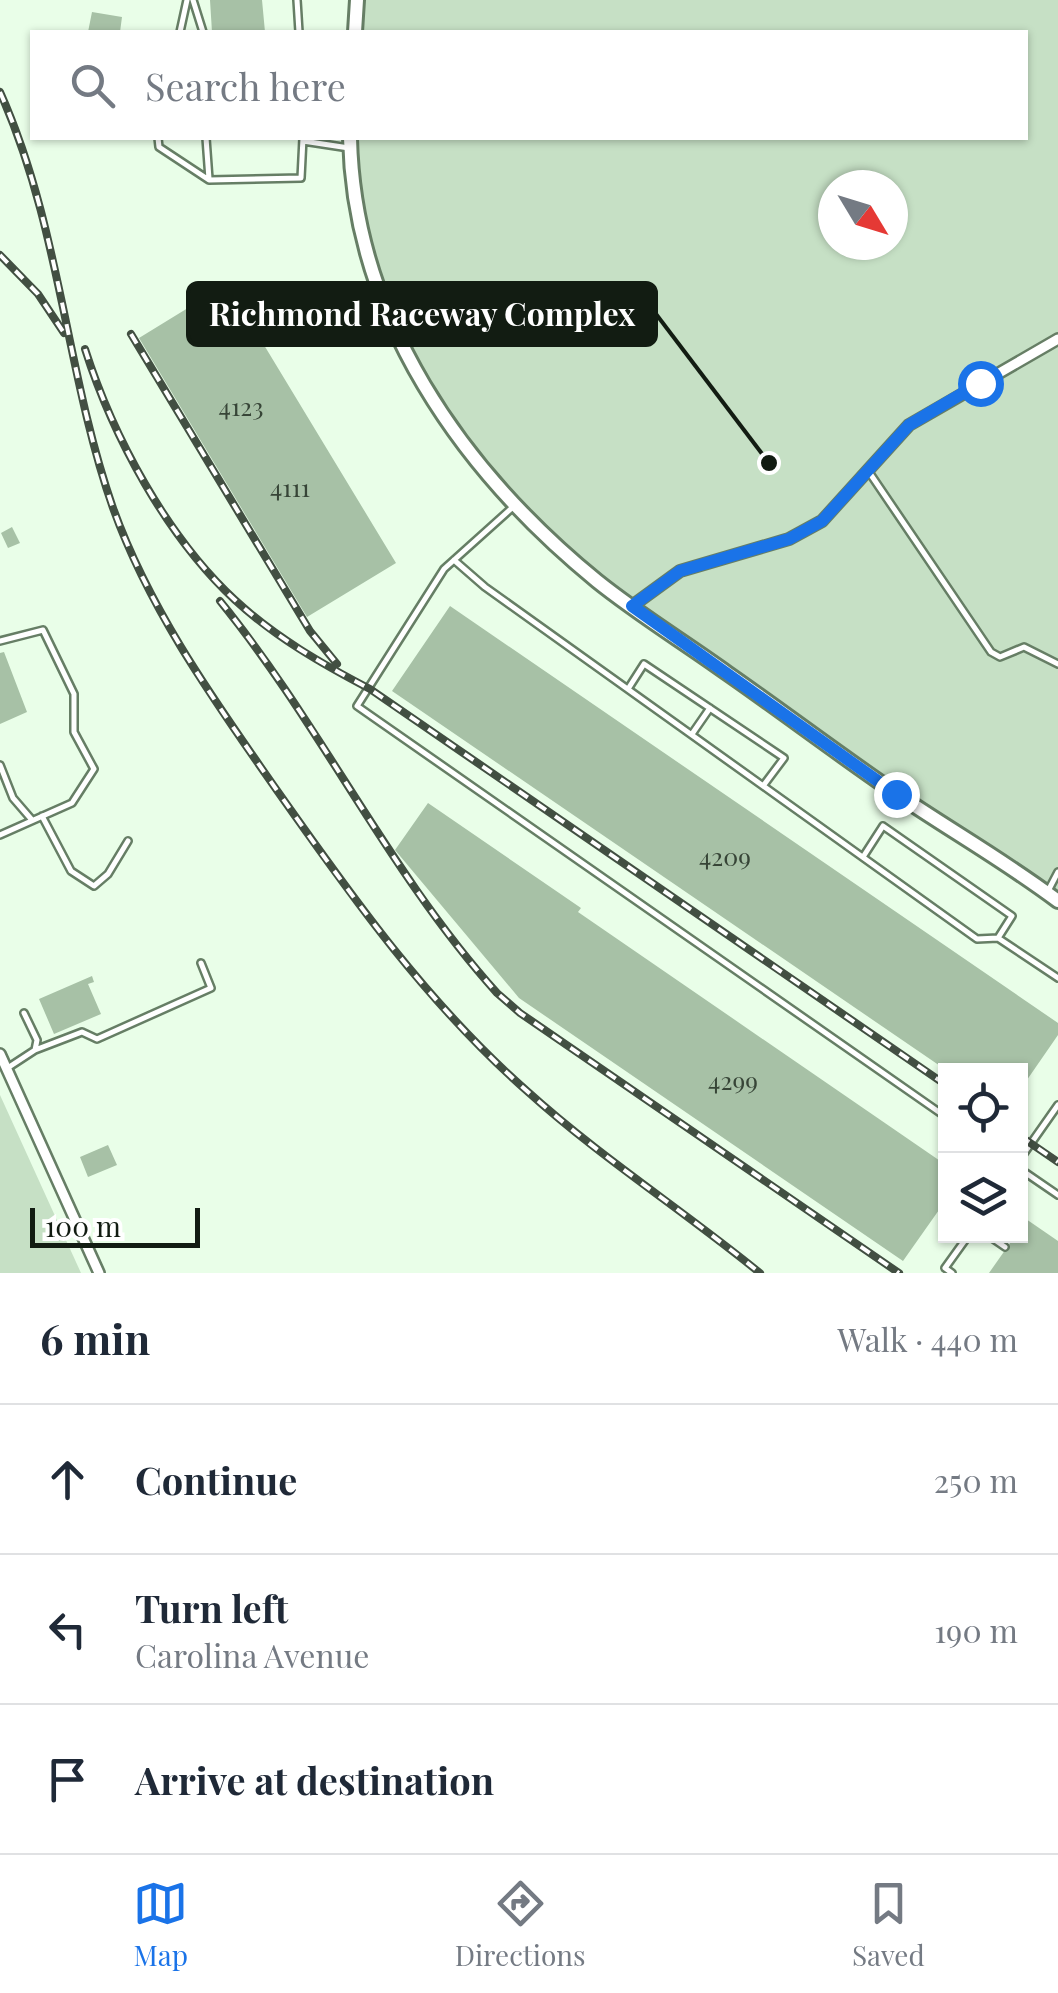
<!DOCTYPE html>
<meta charset="utf-8">
<style>
:root{--surface:#fff;--page:#f6f6f7;--text:#1f2937;--muted:#747a83;--line:#e0e1e3;--accent:#1a73e8}
body{margin:0;font-family:"Playfair Display",serif;background:var(--page);color:var(--text)}
.controls{position:absolute;right:30px;bottom:30px;display:grid;overflow:hidden;border-radius:0px;box-shadow:0 2px 8px #0004}
.controls button{width:90px;height:90px;display:grid;place-items:center;padding:0;border:0;border-bottom:2px solid var(--line);background:var(--surface);color:var(--text);font:50px sans-serif}
.compass{position:absolute;left:818px;top:170px;width:90px;height:90px;border-radius:50%;background:var(--surface);box-shadow:0 2px 8px #0004;rotate:128deg}
.scale{position:absolute;left:30px;bottom:25px;width:170px;box-sizing:border-box;padding-left:10px;border:5px solid #121c12;border-top:0;font-size:28px;line-height:35px;white-space:nowrap;color:#121c12;-webkit-text-stroke:8px #fff;paint-order:stroke}
.stop{position:absolute;width:30px;height:30px;margin:-22px;border:8px solid #1a73e8;border-radius:50%;background:#fff}
.stop.end{background:#1a73e8;border-color:#fff;box-shadow:0 2px 10px #0008}
.list{margin:0;padding:0;list-style:none}
h2{display:flex;justify-content:space-between;align-items:center;height:130px;margin:0;padding:0 40px;font-size:42px}
h2 small{font-size:32px;font-weight:400;color:var(--muted)}
.list li{display:grid;grid-template-columns:65px 1fr auto;gap:30px;align-items:center;box-sizing:border-box;height:150px;padding:0 40px;border-top:2px solid var(--line)}
.list b{display:block;font-size:38px;white-space:nowrap}
.list p{margin:0;font-size:32px;white-space:nowrap;color:var(--muted)}
.list em{font-size:32px;font-style:normal;color:var(--muted)}
.icon{flex:none;width:55px;height:55px;fill:none;stroke:currentColor;stroke-width:2;stroke-linecap:round;stroke-linejoin:round}
.map{position:relative;flex:none;width:1058px;height:1273px;overflow:hidden}
.search{position:absolute;background:var(--surface);box-shadow:0 2px 8px #0004;left:30px;right:30px;top:30px;height:110px;display:flex;align-items:center;gap:25px;box-sizing:border-box;padding:0 35px;border-radius:0px;color:var(--muted);font-size:38px}
.sheet{height:580px;background:var(--surface)}
nav{display:flex;justify-content:space-around;align-items:center;box-sizing:border-box;height:140px;border-top:2px solid var(--line);background:var(--surface);font-size:28px;color:var(--muted)}
nav a{display:grid;justify-items:center;gap:5px}
nav .on{color:var(--accent)}
.map>svg:first-child{display:block}
.green{fill:#c6e0c5;fill-rule:evenodd}
.building{fill:#a7c1a6}
.lines{fill:none;stroke-linecap:round;stroke-linejoin:round}
.lane-casing{stroke:#667e65;stroke-width:10}
.street-casing{stroke:#667e65;stroke-width:14}
.secondary-casing{stroke:#667e65;stroke-width:18}
.lane{stroke:#fff;stroke-width:5}
.street{stroke:#fff;stroke-width:9}
.secondary{stroke:#fff;stroke-width:12}
.rail-casing{stroke:#424f42;stroke-width:8}
.rail{stroke:#fff;stroke-width:4;stroke-dasharray:11;stroke-linecap:butt}
.route{stroke:#1a73e8;stroke-width:12}
.labels{text-anchor:middle;stroke-width:8;stroke-linejoin:round;paint-order:stroke}
.number-label{font-size:25px;fill:#374537}
.leader{fill:none;stroke:#121c12;stroke-width:4}
.callout-dot{fill:#121c12;stroke:#fff;stroke-width:4}
.callout{fill:#121c12;stroke:#121c12;stroke-width:4}
.callout-label{font-size:32px;text-anchor:middle;font-weight:bold;fill:#fff}
</style>
<div class="map">
<svg width="1058" height="1273" viewBox="0 0 1058 1273">
<rect width="100%" height="100%" fill="#e9fee8"/>
<!-- green -->
<path class="green" d="M 357,0 L 1058,0 L 1058,901 L 594,578 L 468,449 L 375,288 L 350,138 L 1026,138 L 1026,32 L 355,32 ZM 833,185 L 893,185 L 893,245 L 833,245 Z
M 0,1095 L 81,1273 L 0,1273 Z"/>
<!-- building -->
<path class="building" d="M 210,0 L 262,0 L 265,32 L 212,32 Z
M 92,12 L 122,17 L 120,32 L 88,32 Z
M 227,284 L 396,563 L 307,617 L 139,338 Z
M 12,527 L 20,543 L 8,548 L 1,533 Z
M 450,606 L 1058,1023 L 1058,1035 L 1020,1090 L 1020,1070 L 946,1070 L 392,691 Z
M 4,652 L 27,712 L 0,724 L 0,653 Z
M 428,803 L 581,908 L 578,912 L 946,1165 L 946,1200 L 903,1261 L 519,998 L 395,850 Z
M 92,976 L 94,982 L 88,984 L 101,1014 L 54,1034 L 39,999 Z
M 108,1145 L 117,1165 L 88,1177 L 80,1157 Z
M 1026,1219 L 1058,1241 L 1058,1273 L 989,1273 L 1015,1236 L 1020,1236 Z"/>
<g class="lines">
<!-- lane casing -->
<g class="lane-casing">
<path id="lane" d="M 193,0 L 203,32
M 297,0 L 299,32
M 180,32 L 187,0
M 158,138 L 159,147 L 209,180 L 301,178 L 303,138
M 206,138 L 209,179
M 303,141 L 349,148
M 869,472 L 991,652 L 1000,657 L 1024,647 L 1058,664
M 513,507 L 444,569 L 357,706 L 946,1117
M 454,560 L 485,587 L 977,939 L 998,938 L 1058,978
M 0,641 L 43,630 L 74,694 L 74,732 L 94,769 L 72,803 L 0,835
M 628,689 L 644,664 L 784,758 L 763,786
M 692,734 L 710,708
M 0,765 L 13,798 L 32,820
M 42,816 L 71,871 L 94,886 L 108,874 L 128,841
M 863,857 L 883,826 L 1012,916 L 998,938
M 1048,891 L 1058,872
M 35,1050 L 82,1032 L 97,1039 L 211,988 L 201,963
M 6,1069 L 35,1050 L 37,1040 L 24,1013
M 1020,1159 L 1058,1105
M 1020,1169 L 1058,1195
M 1020,1218 L 1021,1218
M 989,1236 L 1005,1247
M 952,1273 L 945,1268 L 968,1236"/>
</g>
<!-- street casing -->
<g class="street-casing">
<path id="street" d="M 632,606 L 680,571 L 789,539 L 822,521 L 909,425 L 1058,339
M 0,1054 L 99,1273"/>
</g>
<!-- secondary casing -->
<g class="secondary-casing">
<path id="secondary" d="M 355,32 L 357,0
M 350,138 C 354,317 461,470 597,581 C 638,614 684,642 727,673 C 783,712 837,753 894,792 C 948,829 1005,861 1058,901"/>
</g>
<!-- lane -->
<use href="#lane" class="lane"/>
<!-- street -->
<use href="#street" class="street"/>
<!-- secondary -->
<use href="#secondary" class="secondary"/>
<!-- rail casing -->
<g class="rail-casing">
<path id="rail" d="M 0,92 C 61,229 65,370 113,508 C 150,611 214,700 276,789 C 352,897 427,1003 527,1091 C 600,1157 684,1211 760,1273
M 0,255 L 38,294 L 64,333
M 131,334 L 310,631 L 337,664
M 85,349 C 113,437 167,537 235,600 C 275,637 322,664 370,689 L 946,1085
M 220,601 C 321,725 389,873 497,993 L 520,1013 L 899,1273
M 1020,1136 L 1058,1162"/>
</g>
<!-- rail -->
<use href="#rail" class="rail"/>
</g>
<g class="lines">
<!-- route -->
<path class="route" d="M 896,794 L 632,606 L 680,571 L 789,539 L 822,521 L 909,425 L 980,383"/>
</g>
<g class="labels">
<!-- number labels -->
<g class="number-label">
<text x="241" y="416">4123</text>
<text x="290" y="497">4111</text>
<text x="725" y="866">4209</text>
<text x="733" y="1090">4299</text>
</g>
</g>
<!-- callouts -->
<path class="leader" d="M769 463L656 314"/>
<circle class="callout-dot" cx="769" cy="463" r="10"/>
<rect class="callout" x="188" y="283" width="468" height="62" rx="10"/>
<g class="callout-label">
<text x="422" y="326">Richmond Raceway Complex</text>
</g>
</svg>
<div class="controls">
<button><svg class="icon" aria-label="locate" viewBox="0 0 24 24"><circle cx="12" cy="12" r="6"/><path d="M12 2v4M12 18v4M2 12h4M18 12h4"/></svg></button>
<button><svg class="icon" aria-label="layers" viewBox="0 0 24 24"><path d="M12 4l9 5-9 5-9-5zM3 14l9 5 9-5"/></svg></button>
</div>
<svg class="compass" viewBox="-18 -18 36 36"><path d="M0-13l5 13h-10z" fill="#e53935"/><path d="M0 13l5-13h-10z" fill="#747a83"/></svg>
<div class="scale">100 m</div>
<div class="stop" style="left:980px;top:383px"></div>
<div class="stop end" style="left:896px;top:794px"></div>
<div class="search"><svg class="icon" aria-label="search" viewBox="0 0 24 24"><circle cx="10" cy="10" r="6"/><path d="M15 15l6 6"/></svg>Search here</div>
</div>
<section class="sheet">
<h2>6 min<small>Walk · 440 m</small></h2>
<ul class="list">
<li><svg class="icon" aria-label="ahead" viewBox="0 0 24 24"><path d="M12 20V5M6 11l6-6 6 6"/></svg><div><b>Continue</b></div><em>250 m</em></li>
<li><svg class="icon" aria-label="left" viewBox="0 0 24 24"><path d="M17 20v-9H6M10 6l-5 5 5 5"/></svg><div><b>Turn left</b><p>Carolina Avenue</p></div><em>190 m</em></li>
<li><svg class="icon" aria-label="arrive" viewBox="0 0 24 24"><path d="M6 21V4h12l-3 4 3 4H6"/></svg><div><b>Arrive at destination</b></div></li>
</ul>
</section>
<nav>
<a class="on"><svg class="icon" aria-label="map" viewBox="0 0 24 24"><path d="M3 6l6-2 6 2 6-2v14l-6 2-6-2-6 2zM9 4v14M15 6v14"/></svg>Map</a>
<a><svg class="icon" aria-label="directions" viewBox="0 0 24 24"><path d="M12 3l9 9-9 9-9-9zM9 14v-3h6M13 9l2 2-2 2"/></svg>Directions</a>
<a><svg class="icon" aria-label="saved" viewBox="0 0 24 24"><path d="M7 4h10v16l-5-4-5 4z"/></svg>Saved</a>
</nav>
